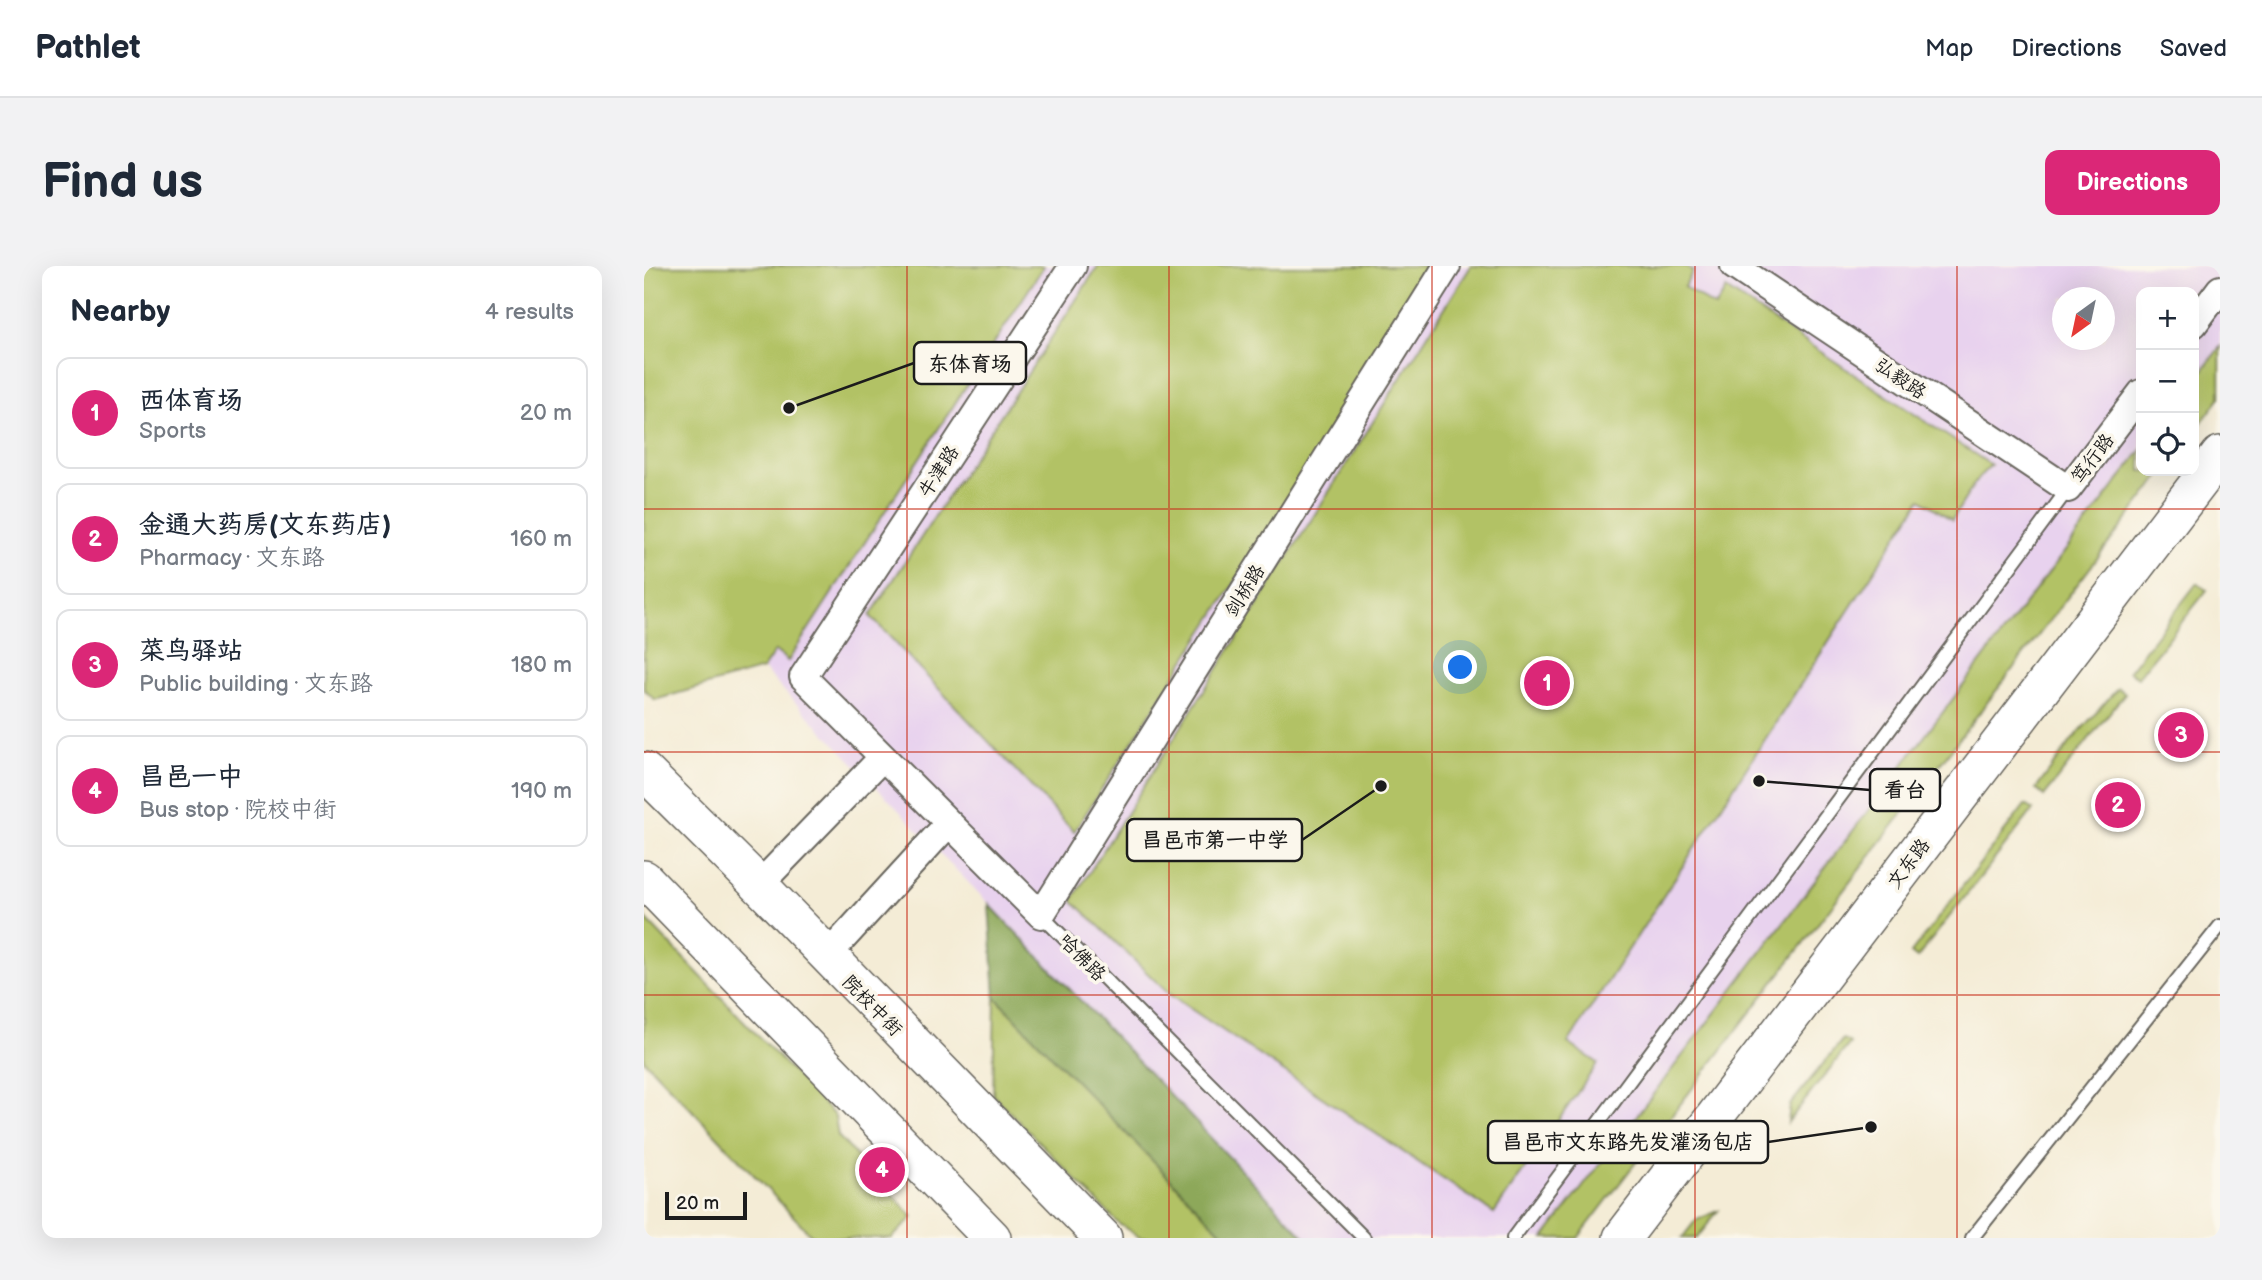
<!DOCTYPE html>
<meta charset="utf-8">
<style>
:root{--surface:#fff;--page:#f2f2f3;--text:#1f2937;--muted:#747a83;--line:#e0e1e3;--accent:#db2777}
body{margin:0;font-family:"Balsamiq Sans","LXGW WenKai TC",sans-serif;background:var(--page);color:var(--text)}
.controls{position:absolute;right:21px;top:21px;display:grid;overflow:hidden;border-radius:14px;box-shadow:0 7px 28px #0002}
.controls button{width:63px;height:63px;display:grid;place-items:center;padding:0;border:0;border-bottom:2px solid var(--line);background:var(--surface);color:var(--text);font:35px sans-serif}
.compass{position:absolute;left:1408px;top:21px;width:63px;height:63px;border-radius:50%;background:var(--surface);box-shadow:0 7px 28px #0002;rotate:213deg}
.scale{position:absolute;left:21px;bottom:18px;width:82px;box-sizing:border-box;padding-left:7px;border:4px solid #1c1c1c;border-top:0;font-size:19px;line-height:24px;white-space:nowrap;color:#1c1c1c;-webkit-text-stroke:5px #fbf7ec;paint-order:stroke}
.you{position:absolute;left:817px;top:402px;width:24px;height:24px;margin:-18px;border:5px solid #fff;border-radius:50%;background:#1a73e8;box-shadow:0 0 0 10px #1a73e833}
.badge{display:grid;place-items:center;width:46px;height:46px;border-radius:50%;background:var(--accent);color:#fff;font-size:23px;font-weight:700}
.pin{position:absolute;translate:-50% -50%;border:4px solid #fff;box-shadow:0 2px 7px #0006}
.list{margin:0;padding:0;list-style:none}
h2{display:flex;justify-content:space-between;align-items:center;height:91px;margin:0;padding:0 28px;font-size:30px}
h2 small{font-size:23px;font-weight:400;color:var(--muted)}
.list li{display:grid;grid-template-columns:46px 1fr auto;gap:21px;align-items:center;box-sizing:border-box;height:112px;margin:0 14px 14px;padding:0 14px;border:2px solid var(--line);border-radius:14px}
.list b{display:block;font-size:26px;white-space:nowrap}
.list p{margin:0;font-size:23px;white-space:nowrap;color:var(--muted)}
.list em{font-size:23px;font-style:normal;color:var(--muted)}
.icon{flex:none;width:38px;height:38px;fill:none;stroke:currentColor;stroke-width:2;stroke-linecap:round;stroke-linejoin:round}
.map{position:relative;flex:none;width:1576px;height:972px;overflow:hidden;border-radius:14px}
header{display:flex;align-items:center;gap:42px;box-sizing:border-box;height:98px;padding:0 35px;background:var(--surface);border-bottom:2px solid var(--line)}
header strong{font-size:33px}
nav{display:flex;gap:38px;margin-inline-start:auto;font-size:24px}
.intro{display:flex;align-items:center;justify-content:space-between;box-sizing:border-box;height:168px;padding:0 42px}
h1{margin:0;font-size:49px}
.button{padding:18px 32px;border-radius:14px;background:var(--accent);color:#fff;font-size:24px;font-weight:700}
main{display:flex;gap:42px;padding:0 42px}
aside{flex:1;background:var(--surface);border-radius:14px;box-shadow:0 7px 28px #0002}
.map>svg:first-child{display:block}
.built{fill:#e8d2ee;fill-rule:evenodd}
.green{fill:#b2c265;stroke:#676f40;stroke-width:2}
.forest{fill:#8da85a;stroke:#54623b;stroke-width:2}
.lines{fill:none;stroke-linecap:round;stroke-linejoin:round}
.lane-casing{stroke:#68655d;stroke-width:16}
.street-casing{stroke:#68655d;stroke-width:30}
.secondary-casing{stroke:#68655d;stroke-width:40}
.lane{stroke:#fff;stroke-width:12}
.street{stroke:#fff;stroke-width:26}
.secondary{stroke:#fff;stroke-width:37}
.grid{fill:none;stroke:#c8321e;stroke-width:2;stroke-opacity:0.55}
.labels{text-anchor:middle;stroke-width:7;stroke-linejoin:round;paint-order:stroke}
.street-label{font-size:19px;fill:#1c1c1c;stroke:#fbf7ec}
.leader{fill:none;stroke:#1c1c1c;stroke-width:2.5}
.callout-dot{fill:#1c1c1c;stroke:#fbf7ec;stroke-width:2.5}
.callout{fill:#fbf7ec;stroke:#1c1c1c;stroke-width:2.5}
.callout-label{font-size:21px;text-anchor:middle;font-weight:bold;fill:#1c1c1c}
</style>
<header>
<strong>Pathlet</strong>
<nav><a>Map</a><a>Directions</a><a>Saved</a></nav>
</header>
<div class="intro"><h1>Find us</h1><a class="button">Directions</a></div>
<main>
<aside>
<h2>Nearby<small>4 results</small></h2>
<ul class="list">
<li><span class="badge">1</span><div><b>西体育场</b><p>Sports</p></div><em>20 m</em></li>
<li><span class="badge">2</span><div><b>金通大药房(文东药店)</b><p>Pharmacy · 文东路</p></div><em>160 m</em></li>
<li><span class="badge">3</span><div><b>菜鸟驿站</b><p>Public building · 文东路</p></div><em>180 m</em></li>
<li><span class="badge">4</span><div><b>昌邑一中</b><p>Bus stop · 院校中街</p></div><em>190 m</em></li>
</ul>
</aside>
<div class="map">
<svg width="1576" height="972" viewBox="0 0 1576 972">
<rect width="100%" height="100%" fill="#fbf7ec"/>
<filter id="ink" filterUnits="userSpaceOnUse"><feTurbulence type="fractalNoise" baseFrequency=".0143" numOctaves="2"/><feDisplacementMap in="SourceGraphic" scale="14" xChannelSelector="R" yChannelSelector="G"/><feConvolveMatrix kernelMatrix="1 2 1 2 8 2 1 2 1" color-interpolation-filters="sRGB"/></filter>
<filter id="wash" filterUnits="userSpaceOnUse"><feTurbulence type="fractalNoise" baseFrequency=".00686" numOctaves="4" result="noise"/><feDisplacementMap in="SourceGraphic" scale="28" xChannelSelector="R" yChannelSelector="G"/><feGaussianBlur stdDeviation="1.57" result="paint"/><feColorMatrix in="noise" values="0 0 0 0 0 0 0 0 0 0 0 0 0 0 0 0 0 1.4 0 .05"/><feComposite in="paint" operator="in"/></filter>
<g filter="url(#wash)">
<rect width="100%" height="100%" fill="#f4ecd6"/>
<!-- built -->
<path class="built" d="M 0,0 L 1576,0 L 1576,81 L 1550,116 L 1550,26 L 1497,26 L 1497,185 L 900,972 L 662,972 L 345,638 L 119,403 L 0,284 ZM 1419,32 L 1461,32 L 1461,74 L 1419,74 Z"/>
<!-- green -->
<path class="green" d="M 0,0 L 400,0 L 144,395 L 131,385 L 119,403 L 11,434 L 0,423 Z
M 454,0 L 795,0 L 430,566 L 226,350 Z
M 827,0 L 1042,0 L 1049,5 L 1040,21 L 1071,41 L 1082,23 L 1347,199 L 1334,212 L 1308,254 L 1277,233 L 924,777 L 954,797 L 850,947 L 526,729 L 428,634 Z
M 1576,81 L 1576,132 L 1550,166 L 1550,116 Z
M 1497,185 L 1497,205 L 1520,205 L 934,972 L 900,972 Z
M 1553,317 L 1563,324 L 1494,411 L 1485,405 Z
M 1474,422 L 1481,427 L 1400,530 L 1392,523 L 1429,473 Z
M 1381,539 L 1389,544 L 1273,692 L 1267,687 Z
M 0,651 L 191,850 L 194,870 L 269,951 L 248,972 L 170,972 L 0,794 Z
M 351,731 L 583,972 L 497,972 L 475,958 L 349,829 Z
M 1199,773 L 1206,777 L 1144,856 L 1146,839 Z
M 1074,945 L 1053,972 L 1038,972 L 1052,954 Z"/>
<!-- forest -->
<path class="forest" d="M 345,638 L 662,972 L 583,972 L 351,731 Z"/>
</g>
<g filter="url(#ink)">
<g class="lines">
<!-- lane casing -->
<g class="lane-casing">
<path id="lane" d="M 397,649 L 720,972
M 869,972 L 1424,223
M 1328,972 L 1576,660"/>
</g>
<!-- street casing -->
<g class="street-casing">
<path id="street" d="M 429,0 L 159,411 L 397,649 L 803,0
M 1090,0 L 1424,223 L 1497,127
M 1550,58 L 1576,23
M 115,619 L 238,492
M 182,691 L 304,558"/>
</g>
<!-- secondary casing -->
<g class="secondary-casing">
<path id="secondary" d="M 0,505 L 115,619 L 459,972
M 0,613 L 348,972
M 978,972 L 1576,189"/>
</g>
<!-- lane -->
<use href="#lane" class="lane"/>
<!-- street -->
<use href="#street" class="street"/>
<!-- secondary -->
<use href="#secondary" class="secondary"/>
</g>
</g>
<!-- grid -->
<path class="grid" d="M 263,0 L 263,972M 525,0 L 525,972M 788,0 L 788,972M 1051,0 L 1051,972M 1313,0 L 1313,972M 0,243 L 1576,243M 0,486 L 1576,486M 0,729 L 1576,729"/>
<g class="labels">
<!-- street labels -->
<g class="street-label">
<text transform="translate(1257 112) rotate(34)" y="7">弘毅路</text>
<text transform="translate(1448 192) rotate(-53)" y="7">笃行路</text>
<text transform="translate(294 205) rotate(-57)" y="7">牛津路</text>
<text transform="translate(600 324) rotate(-58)" y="7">剑桥路</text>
<text transform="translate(1264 597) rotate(-53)" y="7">文东路</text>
<text transform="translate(439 691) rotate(45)" y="7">哈佛路</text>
<text transform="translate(229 739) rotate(46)" y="7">院校中街</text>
</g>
</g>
<!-- callouts -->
<path class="leader" d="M145 142L270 97M1115 515L1226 524M737 520L658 574M1227 861L1124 876"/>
<g class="callout-dot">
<circle cx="145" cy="142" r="7"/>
<circle cx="1115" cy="515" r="7"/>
<circle cx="737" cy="520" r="7"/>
<circle cx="1227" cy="861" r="7"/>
</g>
<g class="callout">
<rect x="270" y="76" width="112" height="42" rx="7"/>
<rect x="1226" y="503" width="70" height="42" rx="7"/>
<rect x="483" y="553" width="175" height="42" rx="7"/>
<rect x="844" y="855" width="280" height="42" rx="7"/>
</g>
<g class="callout-label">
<text x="326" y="105">东体育场</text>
<text x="1261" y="531">看台</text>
<text x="571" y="581">昌邑市第一中学</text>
<text x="984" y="883">昌邑市文东路先发灌汤包店</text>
</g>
</svg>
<div class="controls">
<button>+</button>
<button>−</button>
<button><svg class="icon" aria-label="locate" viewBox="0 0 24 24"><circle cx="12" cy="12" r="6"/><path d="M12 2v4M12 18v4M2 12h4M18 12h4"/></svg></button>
</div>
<svg class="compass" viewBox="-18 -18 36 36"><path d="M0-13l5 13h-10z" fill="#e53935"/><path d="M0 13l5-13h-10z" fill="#747a83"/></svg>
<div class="scale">20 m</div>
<div class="you"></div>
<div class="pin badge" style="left:903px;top:417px">1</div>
<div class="pin badge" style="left:1474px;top:539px">2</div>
<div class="pin badge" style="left:1537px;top:469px">3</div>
<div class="pin badge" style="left:238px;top:904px">4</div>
</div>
</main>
